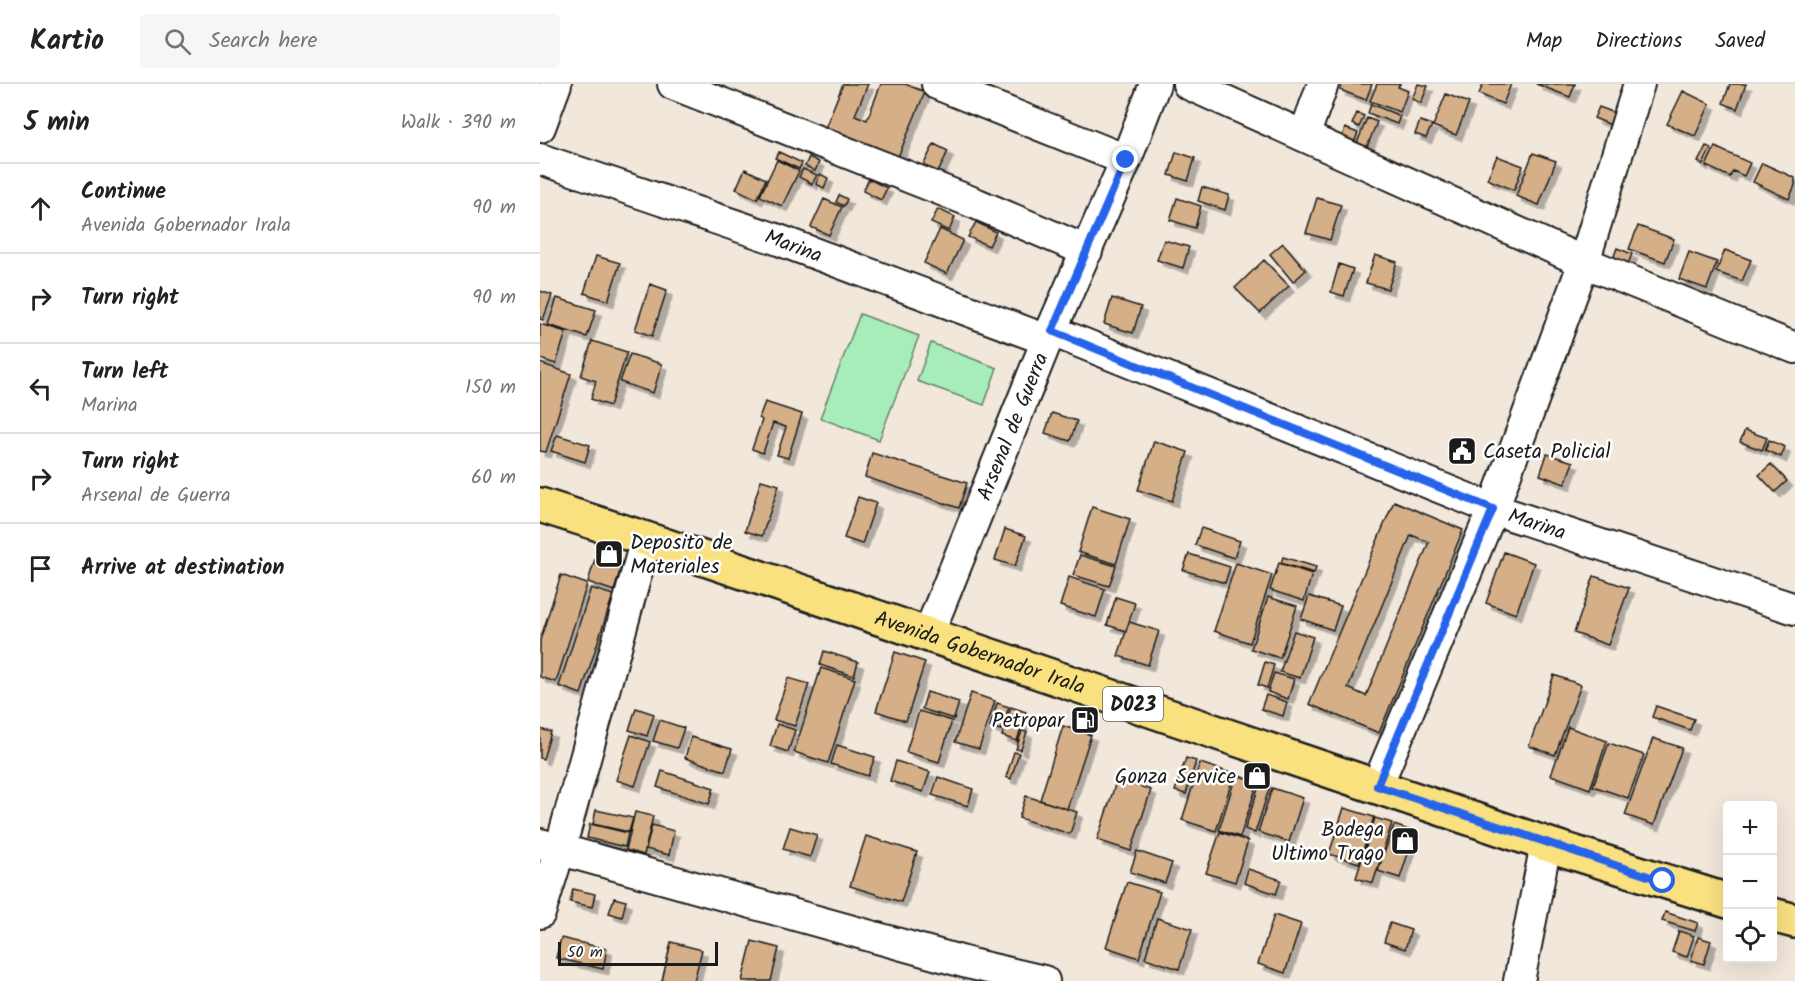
<!DOCTYPE html>
<meta charset="utf-8">
<style>
:root{--surface:#fff;--page:#f6f6f6;--text:#222;--muted:#767676;--line:#e0e0e0}
body{margin:0;font-family:Kalam,sans-serif;background:var(--page);color:var(--text)}
.controls{position:absolute;right:18px;bottom:18px;display:grid;overflow:hidden;border-radius:6px;box-shadow:0 6px 24px #0002}
.controls button{width:54px;height:54px;display:grid;place-items:center;padding:0;border:0;border-bottom:2px solid var(--line);background:var(--surface);color:var(--text);font:30px sans-serif}
.scale{position:absolute;left:18px;bottom:15px;width:160px;box-sizing:border-box;padding-left:6px;border:3px solid #1c1c1c;border-top:0;font-size:16px;line-height:21px;white-space:nowrap;color:#1c1c1c;-webkit-text-stroke:4px #fff;paint-order:stroke}
.stop{position:absolute;width:18px;height:18px;margin:-14px;border:4px solid #2563eb;border-radius:50%;background:#fff}
.stop.end{background:#2563eb;border-color:#fff;box-shadow:0 2px 6px #0008}
.list{margin:0;padding:0;list-style:none}
h2{display:flex;justify-content:space-between;align-items:center;height:78px;margin:0;padding:0 24px;font-size:26px}
h2 small{font-size:20px;font-weight:400;color:var(--muted)}
.list li{display:grid;grid-template-columns:39px 1fr auto;gap:18px;align-items:center;box-sizing:border-box;height:90px;padding:0 24px;border-top:2px solid var(--line)}
.list b{display:block;font-size:22px;white-space:nowrap}
.list p{margin:0;font-size:20px;white-space:nowrap;color:var(--muted)}
.list em{font-size:20px;font-style:normal;color:var(--muted)}
.icon{flex:none;width:33px;height:33px;fill:none;stroke:currentColor;stroke-width:2;stroke-linecap:round;stroke-linejoin:round}
.map{position:relative;flex:none;width:1255px;height:897px;overflow:hidden}
header{display:flex;align-items:center;gap:36px;box-sizing:border-box;height:84px;padding:0 30px;background:var(--surface);border-bottom:2px solid var(--line)}
header strong{font-size:28px}
nav{display:flex;gap:33px;margin-inline-start:auto;font-size:21px}
.search{width:420px;height:54px;background:var(--page);display:flex;align-items:center;gap:15px;box-sizing:border-box;padding:0 21px;border-radius:6px;color:var(--muted);font-size:22px}
main{display:flex}
aside{flex:1;background:var(--surface)}
.map>svg:first-child{display:block}
.green{fill:#a7edb9;stroke:#62846a;stroke-width:1.5}
.building{fill:#d5af87;stroke:#1c1c1c;stroke-width:1.5;fill-rule:evenodd;filter:url(#shadow)}
.lines{fill:none;stroke-linecap:round;stroke-linejoin:round}
.minor-casing{stroke:#1c1c1c;stroke-width:34}
.major-casing{stroke:#1c1c1c;stroke-width:38}
.minor{stroke:#fff;stroke-width:30}
.major{stroke:#fae180;stroke-width:33}
.route{stroke:#2563eb;stroke-width:8}
.labels{text-anchor:middle;stroke-width:5;stroke-linejoin:round;paint-order:stroke}
.shield{fill:#fff;stroke:#606060;stroke-width:1.5}
.shield-label{font-size:20px;font-weight:bold;fill:#1c1c1c}
.street-label{font-size:21px;fill:#1c1c1c;stroke:#fff}
.poi-label{font-size:21px;fill:#1c1c1c;stroke:#fff;text-anchor:end}
</style>
<header>
<strong>Kartio</strong>
<div class="search"><svg class="icon" aria-label="search" viewBox="0 0 24 24"><circle cx="10" cy="10" r="6"/><path d="M15 15l6 6"/></svg>Search here</div>
<nav><a>Map</a><a>Directions</a><a>Saved</a></nav>
</header>
<main>
<aside>
<h2>5 min<small>Walk · 390 m</small></h2>
<ul class="list">
<li><svg class="icon" aria-label="ahead" viewBox="0 0 24 24"><path d="M12 20V5M6 11l6-6 6 6"/></svg><div><b>Continue</b><p>Avenida Gobernador Irala</p></div><em>90 m</em></li>
<li><svg class="icon" aria-label="right" viewBox="0 0 24 24"><path d="M7 20v-9h11M14 6l5 5-5 5"/></svg><div><b>Turn right</b></div><em>90 m</em></li>
<li><svg class="icon" aria-label="left" viewBox="0 0 24 24"><path d="M17 20v-9H6M10 6l-5 5 5 5"/></svg><div><b>Turn left</b><p>Marina</p></div><em>150 m</em></li>
<li><svg class="icon" aria-label="right" viewBox="0 0 24 24"><path d="M7 20v-9h11M14 6l5 5-5 5"/></svg><div><b>Turn right</b><p>Arsenal de Guerra</p></div><em>60 m</em></li>
<li><svg class="icon" aria-label="arrive" viewBox="0 0 24 24"><path d="M6 21V4h12l-3 4 3 4H6"/></svg><div><b>Arrive at destination</b></div></li>
</ul>
</aside>
<div class="map">
<svg width="1255" height="897" viewBox="0 0 1255 897">
<defs>
<filter id="shadow"><feDropShadow dx="5.5" dy="5.5" stdDeviation="0" flood-color="#0004"/></filter>
</defs>
<rect width="100%" height="100%" fill="#f2e7db"/>
<filter id="ink" filterUnits="userSpaceOnUse"><feTurbulence type="fractalNoise" baseFrequency=".0167" numOctaves="2"/><feDisplacementMap in="SourceGraphic" scale="12" xChannelSelector="R" yChannelSelector="G"/><feConvolveMatrix kernelMatrix="1 2 1 2 8 2 1 2 1" color-interpolation-filters="sRGB"/></filter>
<g filter="url(#ink)">
<!-- green -->
<path class="green" d="M 320,230 L 379,252 L 339,356 L 280,334 Z
M 391,259 L 457,284 L 444,321 L 377,297 Z"/>
<!-- building -->
<path class="building" d="M 303,0 L 328,0 L 315,31 L 327,36 L 341,0 L 365,0 L 385,8 L 358,73 L 285,44 Z
M 802,0 L 832,0 L 826,16 L 800,6 Z
M 837,0 L 860,0 L 858,3 L 868,7 L 860,28 L 830,17 Z
M 878,0 L 888,2 L 881,19 L 872,15 Z
M 943,0 L 971,0 L 963,20 L 939,10 Z
M 996,0 L 1035,0 L 1030,13 Z
M 1190,0 L 1206,0 L 1197,25 L 1183,19 Z
M 1143,7 L 1170,20 L 1155,52 L 1127,40 Z
M 906,10 L 929,19 L 916,51 L 893,42 Z
M 831,20 L 860,32 L 857,40 L 828,29 Z
M 1059,23 L 1075,29 L 1071,41 L 1054,34 Z
M 817,29 L 824,32 L 819,43 L 812,40 Z
M 827,34 L 837,38 L 823,73 L 813,69 Z
M 880,37 L 892,41 L 886,54 L 875,50 Z
M 805,44 L 818,49 L 811,65 L 799,60 Z
M 394,60 L 408,67 L 395,95 L 380,88 Z
M 1166,62 L 1171,64 L 1163,81 L 1158,78 Z
M 1175,63 L 1210,79 L 1204,92 L 1193,87 L 1190,93 L 1166,82 Z
M 239,68 L 262,79 L 259,85 L 235,74 Z
M 636,68 L 655,74 L 648,97 L 629,91 Z
M 993,69 L 1016,77 L 999,121 L 976,112 Z
M 957,72 L 983,82 L 974,106 L 947,95 Z
M 269,73 L 279,78 L 275,87 L 265,82 Z
M 237,76 L 259,87 L 242,122 L 220,112 Z
M 1222,79 L 1255,94 L 1255,101 L 1249,115 L 1213,98 Z
M 205,85 L 226,95 L 217,115 L 196,105 Z
M 263,85 L 277,91 L 272,100 L 259,93 Z
M 280,90 L 288,94 L 284,104 L 276,100 Z
M 329,95 L 347,104 L 341,116 L 323,107 Z
M 662,103 L 689,111 L 685,126 L 658,117 Z
M 299,111 L 307,115 L 304,122 L 296,118 Z
M 637,114 L 661,122 L 655,144 L 630,136 Z
M 777,114 L 801,121 L 790,156 L 766,149 Z
M 284,115 L 302,123 L 289,151 L 271,143 Z
M 398,125 L 415,133 L 409,147 L 391,139 Z
M 436,138 L 456,148 L 449,162 L 428,153 Z
M 1098,142 L 1134,155 L 1125,178 L 1089,165 Z
M 400,145 L 423,156 L 407,190 L 384,179 Z
M 624,156 L 649,163 L 643,184 L 617,176 Z
M 743,159 L 766,186 L 753,198 L 730,170 Z
M 1077,164 L 1092,170 L 1086,185 L 1071,180 Z
M 1185,166 L 1211,176 L 1202,197 L 1176,188 Z
M 1149,168 L 1177,178 L 1167,205 L 1139,195 Z
M 835,171 L 857,178 L 848,205 L 826,199 Z
M 56,172 L 80,179 L 68,217 L 44,209 Z
M 724,176 L 749,202 L 720,229 L 695,204 Z
M 799,180 L 813,185 L 804,212 L 791,208 Z
M 110,200 L 127,206 L 112,252 L 95,246 Z
M 0,207 L 12,211 L 3,236 L 0,235 Z
M 17,214 L 56,226 L 47,253 L 8,241 Z
M 572,214 L 601,223 L 593,249 L 564,240 Z
M 0,240 L 26,248 L 16,280 L 0,275 Z
M 52,257 L 87,268 L 70,322 L 51,315 L 56,297 L 41,292 Z
M 90,270 L 122,280 L 113,309 L 80,298 Z
M 0,279 L 31,290 L 6,368 L 0,367 Z
M 225,318 L 262,330 L 248,374 L 237,371 L 246,343 L 233,339 L 223,369 L 212,365 L 222,336 L 219,334 Z
M 512,329 L 537,337 L 530,357 L 505,349 Z
M 1205,346 L 1227,354 L 1222,366 L 1200,358 Z
M 17,351 L 50,361 L 45,378 L 11,367 Z
M 1229,356 L 1245,363 L 1241,373 L 1225,366 Z
M 614,357 L 648,368 L 632,417 L 598,406 Z
M 332,369 L 427,399 L 419,424 L 325,393 Z
M 1007,370 L 1033,378 L 1025,400 L 1000,391 Z
M 1231,380 L 1247,397 L 1235,408 L 1219,391 Z
M 221,396 L 239,401 L 222,452 L 205,447 Z
M 318,413 L 336,419 L 322,460 L 304,454 Z
M 854,417 L 923,446 L 839,649 L 769,620 ZM 871,451 L 889,458 L 826,612 L 808,604 Z
M 552,423 L 590,435 L 576,480 L 538,468 Z
M 661,444 L 700,457 L 694,474 L 655,461 Z
M 465,445 L 486,452 L 475,482 L 455,476 Z
M 964,468 L 994,479 L 976,530 L 946,519 Z
M 649,470 L 690,483 L 685,499 L 643,486 Z
M 540,471 L 576,482 L 569,502 L 533,491 Z
M 743,473 L 776,483 L 774,489 L 741,479 Z
M 55,475 L 81,483 L 74,507 L 48,498 Z
M 696,479 L 732,491 L 710,559 L 674,547 Z
M 739,479 L 772,490 L 764,517 L 730,506 Z
M 21,491 L 47,500 L 16,598 L 0,593 L 0,556 Z
M 1054,492 L 1089,504 L 1068,561 L 1034,549 Z
M 529,493 L 565,505 L 556,533 L 520,522 Z
M 51,504 L 73,511 L 41,610 L 19,602 Z
M 769,512 L 801,522 L 793,546 L 761,535 Z
M 576,513 L 595,519 L 586,547 L 567,541 Z
M 728,513 L 757,522 L 740,574 L 711,565 Z
M 589,538 L 619,547 L 608,581 L 578,572 Z
M 754,547 L 773,553 L 760,594 L 740,588 Z
M 284,567 L 318,578 L 314,592 L 280,581 Z
M 355,568 L 385,578 L 366,637 L 336,627 Z
M 725,578 L 734,581 L 727,604 L 718,601 Z
M 281,584 L 315,595 L 288,679 L 254,668 Z
M 734,589 L 754,595 L 748,615 L 728,608 Z
M 1014,591 L 1041,601 L 1015,671 L 989,662 Z
M 248,594 L 269,600 L 255,642 L 234,636 Z
M 387,608 L 419,618 L 414,635 L 382,625 Z
M 431,609 L 455,617 L 439,665 L 415,658 Z
M 726,611 L 747,618 L 743,632 L 721,625 Z
M 457,619 L 469,623 L 461,646 L 450,643 Z
M 1116,622 L 1154,635 L 1150,646 L 1112,633 Z
M 471,623 L 486,628 L 477,657 L 462,652 Z
M 96,624 L 114,630 L 107,652 L 89,646 Z
M 379,627 L 412,637 L 399,678 L 366,668 Z
M 120,636 L 144,644 L 137,664 L 113,657 Z
M 237,640 L 255,646 L 248,668 L 230,662 Z
M 523,642 L 551,651 L 527,725 L 500,716 Z
M 1028,643 L 1067,657 L 1050,705 L 1011,691 Z
M 0,645 L 11,648 L 3,675 L 0,674 Z
M 482,647 L 487,648 L 481,666 L 476,665 Z
M 91,651 L 110,658 L 95,702 L 76,696 Z
M 151,653 L 192,665 L 185,687 L 145,674 Z
M 1113,654 L 1142,664 L 1114,741 L 1085,731 Z
M 1069,659 L 1104,671 L 1088,714 L 1053,702 Z
M 297,661 L 335,673 L 328,692 L 291,680 Z
M 474,668 L 479,669 L 471,695 L 466,693 Z
M 646,674 L 656,677 L 646,710 L 635,707 Z
M 356,677 L 390,688 L 383,708 L 350,697 Z
M 660,679 L 694,690 L 676,747 L 642,736 Z
M 122,687 L 174,704 L 169,720 L 117,703 Z
M 696,691 L 718,698 L 700,753 L 679,746 Z
M 398,693 L 433,705 L 428,722 L 392,711 Z
M 577,695 L 611,706 L 591,767 L 557,756 Z
M 720,699 L 730,702 L 715,749 L 705,745 Z
M 732,704 L 763,714 L 749,758 L 718,748 Z
M 486,712 L 537,728 L 530,750 L 479,734 Z
M 804,724 L 834,733 L 819,779 L 789,770 Z
M 56,726 L 93,734 L 89,748 L 53,740 Z
M 95,728 L 113,732 L 104,771 L 86,766 Z
M 835,734 L 852,739 L 833,799 L 816,794 Z
M 50,740 L 88,749 L 85,763 L 47,754 Z
M 112,741 L 134,747 L 129,771 L 106,765 Z
M 854,741 L 875,748 L 860,794 L 838,787 Z
M 250,743 L 277,751 L 270,773 L 243,765 Z
M 680,748 L 708,757 L 695,798 L 666,789 Z
M 326,752 L 377,768 L 361,818 L 310,802 Z
M 597,767 L 632,779 L 625,799 L 590,788 Z
M 708,785 L 741,796 L 736,810 L 704,799 Z
M 587,798 L 620,808 L 599,874 L 566,863 Z
M 33,805 L 55,810 L 52,823 L 30,818 Z
M 74,814 L 86,817 L 82,833 L 69,829 Z
M 1125,828 L 1158,839 L 1155,847 L 1122,837 Z
M 734,831 L 761,840 L 745,889 L 718,880 Z
M 617,834 L 652,845 L 639,885 L 605,874 Z
M 850,839 L 871,846 L 865,865 L 844,858 Z
M 1139,847 L 1154,852 L 1147,873 L 1132,868 Z
M 1158,853 L 1171,857 L 1164,880 L 1151,876 Z
M 21,854 L 67,865 L 63,885 L 16,874 Z
M 212,857 L 239,864 L 231,897 L 202,897 Z
M 131,858 L 162,866 L 154,897 L 122,897 Z"/>
<g class="lines">
<!-- minor casing -->
<g class="minor-casing">
<g id="minor">
<path d="M 133,0 L 437,120 L 547,167"/>
<path d="M 397,0 L 586,76"/>
<path d="M 648,0 L 1044,178 L 1255,264"/>
<path d="M 0,43 L 16,0"/>
<path d="M 764,52 L 783,0"/>
<path id="s1" d="M 0,75 L 236,155 L 507,256"/>
<path id="s2" d="M 512,247 L 953,425 L 1255,525"/>
<path id="s3" d="M 388,551 L 507,256 L 586,76 L 615,0"/>
<path d="M 837,702 L 953,425 L 1044,178 L 1099,0"/>
<path d="M 0,760 L 431,880 L 504,897"/>
<path d="M 0,829 L 20,765 L 106,455"/>
<path d="M 979,897 L 1006,760"/>
</g>
</g>
<!-- major casing -->
<g class="major-casing">
<g id="major">
<path id="s4" d="M 0,421 L 106,455 L 1006,760 L 1188,817"/>
<path d="M 1232,831 L 1255,837"/>
</g>
</g>
<!-- minor -->
<use href="#minor" class="minor"/>
<!-- major -->
<use href="#major" class="major"/>
</g>
</g>
<g class="lines" filter="url(#ink)">
<!-- route -->
<path class="route" d="M 586,76 L 512,247 L 953,425 L 837,702 L 1123,797"/>
</g>
<!-- icons -->
<defs>
<g id="civic-square" transform="scale(1.5)"><rect x="-9" y="-9" width="18" height="18" rx="4" fill="#1c1c1c" stroke="#fff"/><path d="M-.6-6.5H3V-4.5H.6V-3L4-1V1h2V6H-6V1h2V-1L-.6-3ZM-1.2 2.5V6h2.4V2.5Z" fill="#fff"/></g>
<g id="shop-square" transform="scale(1.5)"><rect x="-9" y="-9" width="18" height="18" rx="4" fill="#1c1c1c" stroke="#fff"/><path d="M-5-2.5h2.3a2.7 3.5 0 0 1 5.4 0H5L5.5 6h-11ZM-1.5-2.5h3a1.5 2.3 0 0 0-3 0Z" fill="#fff"/></g>
<g id="fuel-square" transform="scale(1.5)"><rect x="-9" y="-9" width="18" height="18" rx="4" fill="#1c1c1c" stroke="#fff"/><path d="M-5.5-6h7V0h2V4h1.3V-2.5L3-4.5l.8-.8L6-3V5H2.5V1h-1V6h-7ZM-4.2-4.7v3.2H.2V-4.7Z" fill="#fff"/></g>
</defs>
<g fill-rule="evenodd">
<use href="#civic-square" x="922" y="367"/>
<use href="#shop-square" x="69" y="470"/>
<use href="#fuel-square" x="545" y="636"/>
<use href="#shop-square" x="717" y="692"/>
<use href="#shop-square" x="865" y="757"/>
</g>
<g class="labels">
<!-- shield labels -->
<rect class="shield" x="563" y="603" width="60" height="34" rx="4.5"/>
<g class="shield-label">
<text x="593" y="627">D023</text>
</g>
<!-- street labels -->
<g class="street-label">
<text dy="7" stroke="none"><textPath href="#s1" startOffset="268">Marina</textPath></text>
<text dy="7" stroke="none"><textPath href="#s3" startOffset="225">Arsenal de Guerra</textPath></text>
<text dy="7" stroke="none"><textPath href="#s2" startOffset="522">Marina</textPath></text>
<text dy="7" stroke="none"><textPath href="#s4" startOffset="464">Avenida Gobernador Irala</textPath></text>
</g>
<!-- poi labels -->
<g class="poi-label">
<text x="943" y="374" text-anchor="start">Caseta Policial</text>
<text x="90" y="465" text-anchor="start">Deposito de<tspan x="90" dy="24">Materiales</tspan></text>
<text x="524" y="643">Petropar</text>
<text x="696" y="699">Gonza Service</text>
<text x="844" y="752">Bodega<tspan x="844" dy="24">Ultimo Trago</tspan></text>
</g>
</g>
</svg>
<div class="controls">
<button>+</button>
<button>−</button>
<button><svg class="icon" aria-label="locate" viewBox="0 0 24 24"><circle cx="12" cy="12" r="6"/><path d="M12 2v4M12 18v4M2 12h4M18 12h4"/></svg></button>
</div>
<div class="scale">50 m</div>
<div class="stop" style="left:1123px;top:797px"></div>
<div class="stop end" style="left:586px;top:76px"></div>
</div>
</main>
